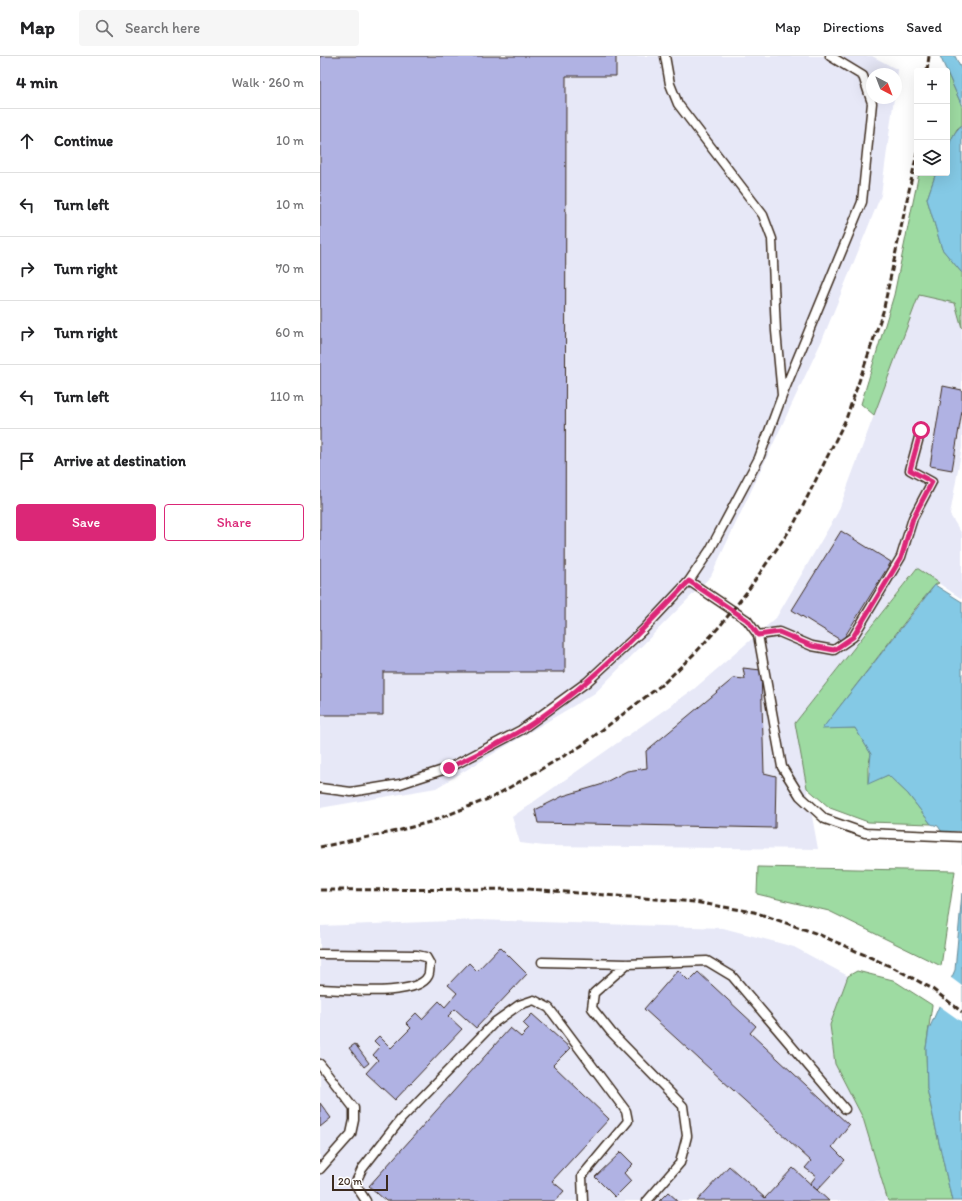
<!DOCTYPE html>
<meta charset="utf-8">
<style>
:root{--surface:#fff;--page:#f6f6f6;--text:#202124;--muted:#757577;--line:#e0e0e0;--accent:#db2777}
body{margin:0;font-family:Itim,sans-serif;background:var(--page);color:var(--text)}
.controls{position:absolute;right:12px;top:12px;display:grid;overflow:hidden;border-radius:4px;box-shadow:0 4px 16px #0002}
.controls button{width:36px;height:36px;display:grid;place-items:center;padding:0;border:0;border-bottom:1px solid var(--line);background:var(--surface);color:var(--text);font:20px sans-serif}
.compass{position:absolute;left:546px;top:12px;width:36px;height:36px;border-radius:50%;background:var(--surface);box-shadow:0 4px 16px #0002;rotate:138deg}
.scale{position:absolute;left:12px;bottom:10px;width:56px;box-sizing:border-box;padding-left:4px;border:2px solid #3b2a1e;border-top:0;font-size:11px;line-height:14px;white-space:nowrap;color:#3b2a1e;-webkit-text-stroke:3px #fff;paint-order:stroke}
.stop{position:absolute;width:12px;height:12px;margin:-9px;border:3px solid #db2777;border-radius:50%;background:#fff}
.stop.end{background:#db2777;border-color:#fff;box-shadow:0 1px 4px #0008}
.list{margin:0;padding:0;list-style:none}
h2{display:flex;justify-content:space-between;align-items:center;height:52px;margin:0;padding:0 16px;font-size:17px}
h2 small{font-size:13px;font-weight:400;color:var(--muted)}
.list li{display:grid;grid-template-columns:26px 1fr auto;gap:12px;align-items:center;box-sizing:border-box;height:64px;padding:0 16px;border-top:1px solid var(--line)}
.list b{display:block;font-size:15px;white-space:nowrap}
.list em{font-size:13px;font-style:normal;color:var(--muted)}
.actions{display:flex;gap:8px;padding:12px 16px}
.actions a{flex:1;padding:9px 0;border:1px solid var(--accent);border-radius:4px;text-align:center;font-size:14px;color:var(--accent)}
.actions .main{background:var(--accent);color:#fff}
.icon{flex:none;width:22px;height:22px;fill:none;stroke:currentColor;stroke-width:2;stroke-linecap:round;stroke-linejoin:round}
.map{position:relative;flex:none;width:642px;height:1145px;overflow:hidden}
header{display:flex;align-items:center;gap:24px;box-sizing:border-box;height:56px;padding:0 20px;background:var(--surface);border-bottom:1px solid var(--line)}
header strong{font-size:19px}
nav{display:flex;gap:22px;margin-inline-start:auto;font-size:14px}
.search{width:280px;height:36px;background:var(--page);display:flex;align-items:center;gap:10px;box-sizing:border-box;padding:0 14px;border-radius:4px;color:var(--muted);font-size:15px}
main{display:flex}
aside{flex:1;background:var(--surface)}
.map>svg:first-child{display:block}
.built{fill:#e7e8f7}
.green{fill:#9edba2;stroke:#6c8260}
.water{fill:#84c9e5;stroke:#678995}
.pier{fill:#fff}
.building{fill:#b0b2e3;stroke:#3b2a1e}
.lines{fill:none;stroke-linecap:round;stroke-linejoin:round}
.service-casing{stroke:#3b2a1e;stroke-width:11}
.service{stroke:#fff;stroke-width:8}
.rail{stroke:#3b2a1e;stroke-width:3;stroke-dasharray:6 3;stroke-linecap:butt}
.route{stroke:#db2777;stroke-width:5}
</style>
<header>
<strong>Map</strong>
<div class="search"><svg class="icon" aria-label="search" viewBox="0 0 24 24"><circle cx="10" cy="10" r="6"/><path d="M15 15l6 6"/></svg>Search here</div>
<nav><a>Map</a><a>Directions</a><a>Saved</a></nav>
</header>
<main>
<aside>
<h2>4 min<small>Walk · 260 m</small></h2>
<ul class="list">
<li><svg class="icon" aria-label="ahead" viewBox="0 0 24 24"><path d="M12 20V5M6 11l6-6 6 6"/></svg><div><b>Continue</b></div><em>10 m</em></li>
<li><svg class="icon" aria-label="left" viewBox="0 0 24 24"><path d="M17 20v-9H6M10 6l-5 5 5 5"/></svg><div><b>Turn left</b></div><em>10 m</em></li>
<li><svg class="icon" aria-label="right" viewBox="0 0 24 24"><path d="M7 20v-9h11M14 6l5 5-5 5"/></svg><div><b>Turn right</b></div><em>70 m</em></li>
<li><svg class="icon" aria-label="right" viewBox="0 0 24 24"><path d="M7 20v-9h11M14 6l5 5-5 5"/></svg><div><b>Turn right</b></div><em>60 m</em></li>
<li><svg class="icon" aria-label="left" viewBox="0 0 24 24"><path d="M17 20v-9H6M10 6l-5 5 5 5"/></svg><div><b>Turn left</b></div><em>110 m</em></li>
<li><svg class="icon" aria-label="arrive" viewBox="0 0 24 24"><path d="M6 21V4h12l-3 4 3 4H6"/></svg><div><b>Arrive at destination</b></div></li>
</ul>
<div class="actions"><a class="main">Save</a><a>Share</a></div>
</aside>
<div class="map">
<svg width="642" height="1145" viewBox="0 0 642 1145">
<rect width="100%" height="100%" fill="#fff"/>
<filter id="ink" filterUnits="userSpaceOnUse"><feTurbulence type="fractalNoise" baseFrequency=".025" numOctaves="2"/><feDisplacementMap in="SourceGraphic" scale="8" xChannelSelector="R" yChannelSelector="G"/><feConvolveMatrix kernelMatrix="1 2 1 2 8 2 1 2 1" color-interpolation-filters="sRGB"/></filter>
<g filter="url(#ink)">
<!-- built -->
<path class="built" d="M 0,0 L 552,0 L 578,14 L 576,30 L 576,18 L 552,18 L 552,42 L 574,42 L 561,139 L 503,282 L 391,520 L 275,637 L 116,732 L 0,752 Z
M 599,238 L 635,247 L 642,272 L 642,391 L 630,459 L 642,478 L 642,543 L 596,512 L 475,667 L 498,793 L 224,790 L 200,787 L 192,761 L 374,633 L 456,562 L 518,456 Z
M 158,864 L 403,872 L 474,891 L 528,920 L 510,969 L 515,1008 L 543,1062 L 568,1145 L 0,1145 L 0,870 Z"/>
<!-- green -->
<path class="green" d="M 627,16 L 642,50 L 642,69 L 637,73 L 627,92 Z
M 599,117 L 616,117 L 607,143 L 622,193 L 642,217 L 642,272 L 635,247 L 599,239 L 554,359 L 541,348 L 574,239 Z
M 597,512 L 619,527 L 615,529 L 598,549 L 503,672 L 535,672 L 551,698 L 548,711 L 548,727 L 568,719 L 588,738 L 611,768 L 548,766 L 510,752 L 487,732 L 475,667 Z
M 438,811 L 635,815 L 621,910 L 509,855 L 437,838 Z
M 537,915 L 573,924 L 612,949 L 606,992 L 607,1033 L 632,1145 L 568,1145 L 543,1062 L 515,1008 L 510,969 L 528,920 Z"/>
<!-- water -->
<path class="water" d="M 620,0 L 635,0 L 642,15 L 642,50 Z
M 642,69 L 642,217 L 622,193 L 607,143 L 616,117 L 627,117 C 627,99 627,82 642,69 Z
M 615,529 L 642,546 L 642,807 L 618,770 L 611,768 L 588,738 L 568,719 L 548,728 L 551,698 L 535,672 L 502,673 Z
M 642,837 L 642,1145 L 632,1145 L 607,1033 L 606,992 L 609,973 L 635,914 Z"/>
<!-- pier -->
<path class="pier" d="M 619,775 L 642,775 L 642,809 L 640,808 Z
M 630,921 L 642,930 L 642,966 L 618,949 Z"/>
<!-- building -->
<path class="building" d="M 0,0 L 296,0 L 296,20 L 246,20 L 245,616 L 63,616 L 63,659 L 0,659 Z
M 623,330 L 642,334 L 642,355 L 632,414 L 610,410 Z
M 521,475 L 571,506 L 522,585 L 472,554 Z
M 423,612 L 441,614 L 444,717 L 456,720 L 455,772 L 218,767 L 215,754 L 243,740 L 280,729 L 307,715 L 327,712 L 326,695 L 414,622 L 425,623 Z
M 180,891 L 207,918 L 156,972 L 135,953 L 128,960 L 142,973 L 75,1044 L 46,1017 L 58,1004 L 53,999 L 60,991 L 54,985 L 59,980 L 71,992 L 91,972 L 86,967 L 96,957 L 102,963 L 119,945 L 125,951 L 137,937 L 128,929 L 149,907 L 157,915 Z
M 358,914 L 369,925 L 378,916 L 436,970 L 430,977 L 529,1069 L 512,1091 L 525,1104 L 497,1134 L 490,1128 L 496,1120 L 485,1112 L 491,1105 L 324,953 Z
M 212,958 L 250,992 L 233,1009 L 289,1063 L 232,1125 L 244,1135 L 235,1145 L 66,1145 L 49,1130 L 190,972 L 201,981 L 209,973 L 203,967 Z
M 35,988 L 49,1007 L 44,1011 L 29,992 Z
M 0,1047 L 11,1062 L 0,1071 Z
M 301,1096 L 313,1108 L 304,1117 L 311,1125 L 295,1141 L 275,1121 Z
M 409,1110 L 445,1142 L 473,1112 L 509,1145 L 377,1145 Z
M 348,1136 L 358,1145 L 339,1145 Z"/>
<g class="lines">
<!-- service casing -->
<g class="service-casing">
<path id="service" d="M 345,0 L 350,28 L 358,48 L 443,159 L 452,183 L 456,275 L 462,339
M 369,525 L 427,564 L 438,579 L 462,711 L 480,740 L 505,763 L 545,777 L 642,781
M 438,579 L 459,576 L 492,590 L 514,594 L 533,581 L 581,501 L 593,462 L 612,426 L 590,414 L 601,374
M 0,732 L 31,736 L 80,728 L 129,712 L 201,674 L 267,626 L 323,574 L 369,525 L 390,494 L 439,402 L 462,340 L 542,146 L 552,47 L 543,20 L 510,0
M 0,898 L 97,899 L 106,901 L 110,908 C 109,911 110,917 108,920 C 97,942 22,933 0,933
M 222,906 L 307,908 L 387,905 L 412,920 L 525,1053
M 307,908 L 274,937 L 272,952 L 291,976 L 363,1050 L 367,1080 L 360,1107 L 327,1145
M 0,1008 L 34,1052 L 34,1064 L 31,1078 L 0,1113
M 46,1145 L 35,1128 L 42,1113 L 81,1063 L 175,966 L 199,949 L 214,944 L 229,952 L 306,1055 L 308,1065 L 262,1120 L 263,1145"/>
</g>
<!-- service -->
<use href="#service" class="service"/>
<!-- rail -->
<path class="rail" d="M 607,15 L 609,0
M 0,791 L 77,775 L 110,766 L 173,741 L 261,690 L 344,627 L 377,595 L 400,570 L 426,537 L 474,468 L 526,363 L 563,256 L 597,97
M 0,834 L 208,833 L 374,846 L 434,856 L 498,878 L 574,912 L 611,932 L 642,956"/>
</g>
</g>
<g class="lines" filter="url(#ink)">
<!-- route -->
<path class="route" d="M 129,712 C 153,700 179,688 202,674 C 265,634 318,579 369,525 L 427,564 L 438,579 L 459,576 L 492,590 L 514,594 L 533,581 L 581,502 L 593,462 L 612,426 L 590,414 L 601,374"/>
</g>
</svg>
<div class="controls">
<button>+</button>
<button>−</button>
<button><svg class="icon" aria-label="layers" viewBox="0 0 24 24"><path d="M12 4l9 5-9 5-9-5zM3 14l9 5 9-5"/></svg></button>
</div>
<svg class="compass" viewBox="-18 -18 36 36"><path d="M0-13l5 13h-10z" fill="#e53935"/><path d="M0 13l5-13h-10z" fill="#757577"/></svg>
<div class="scale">20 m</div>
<div class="stop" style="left:601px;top:374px"></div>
<div class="stop end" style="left:129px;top:712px"></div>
</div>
</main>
